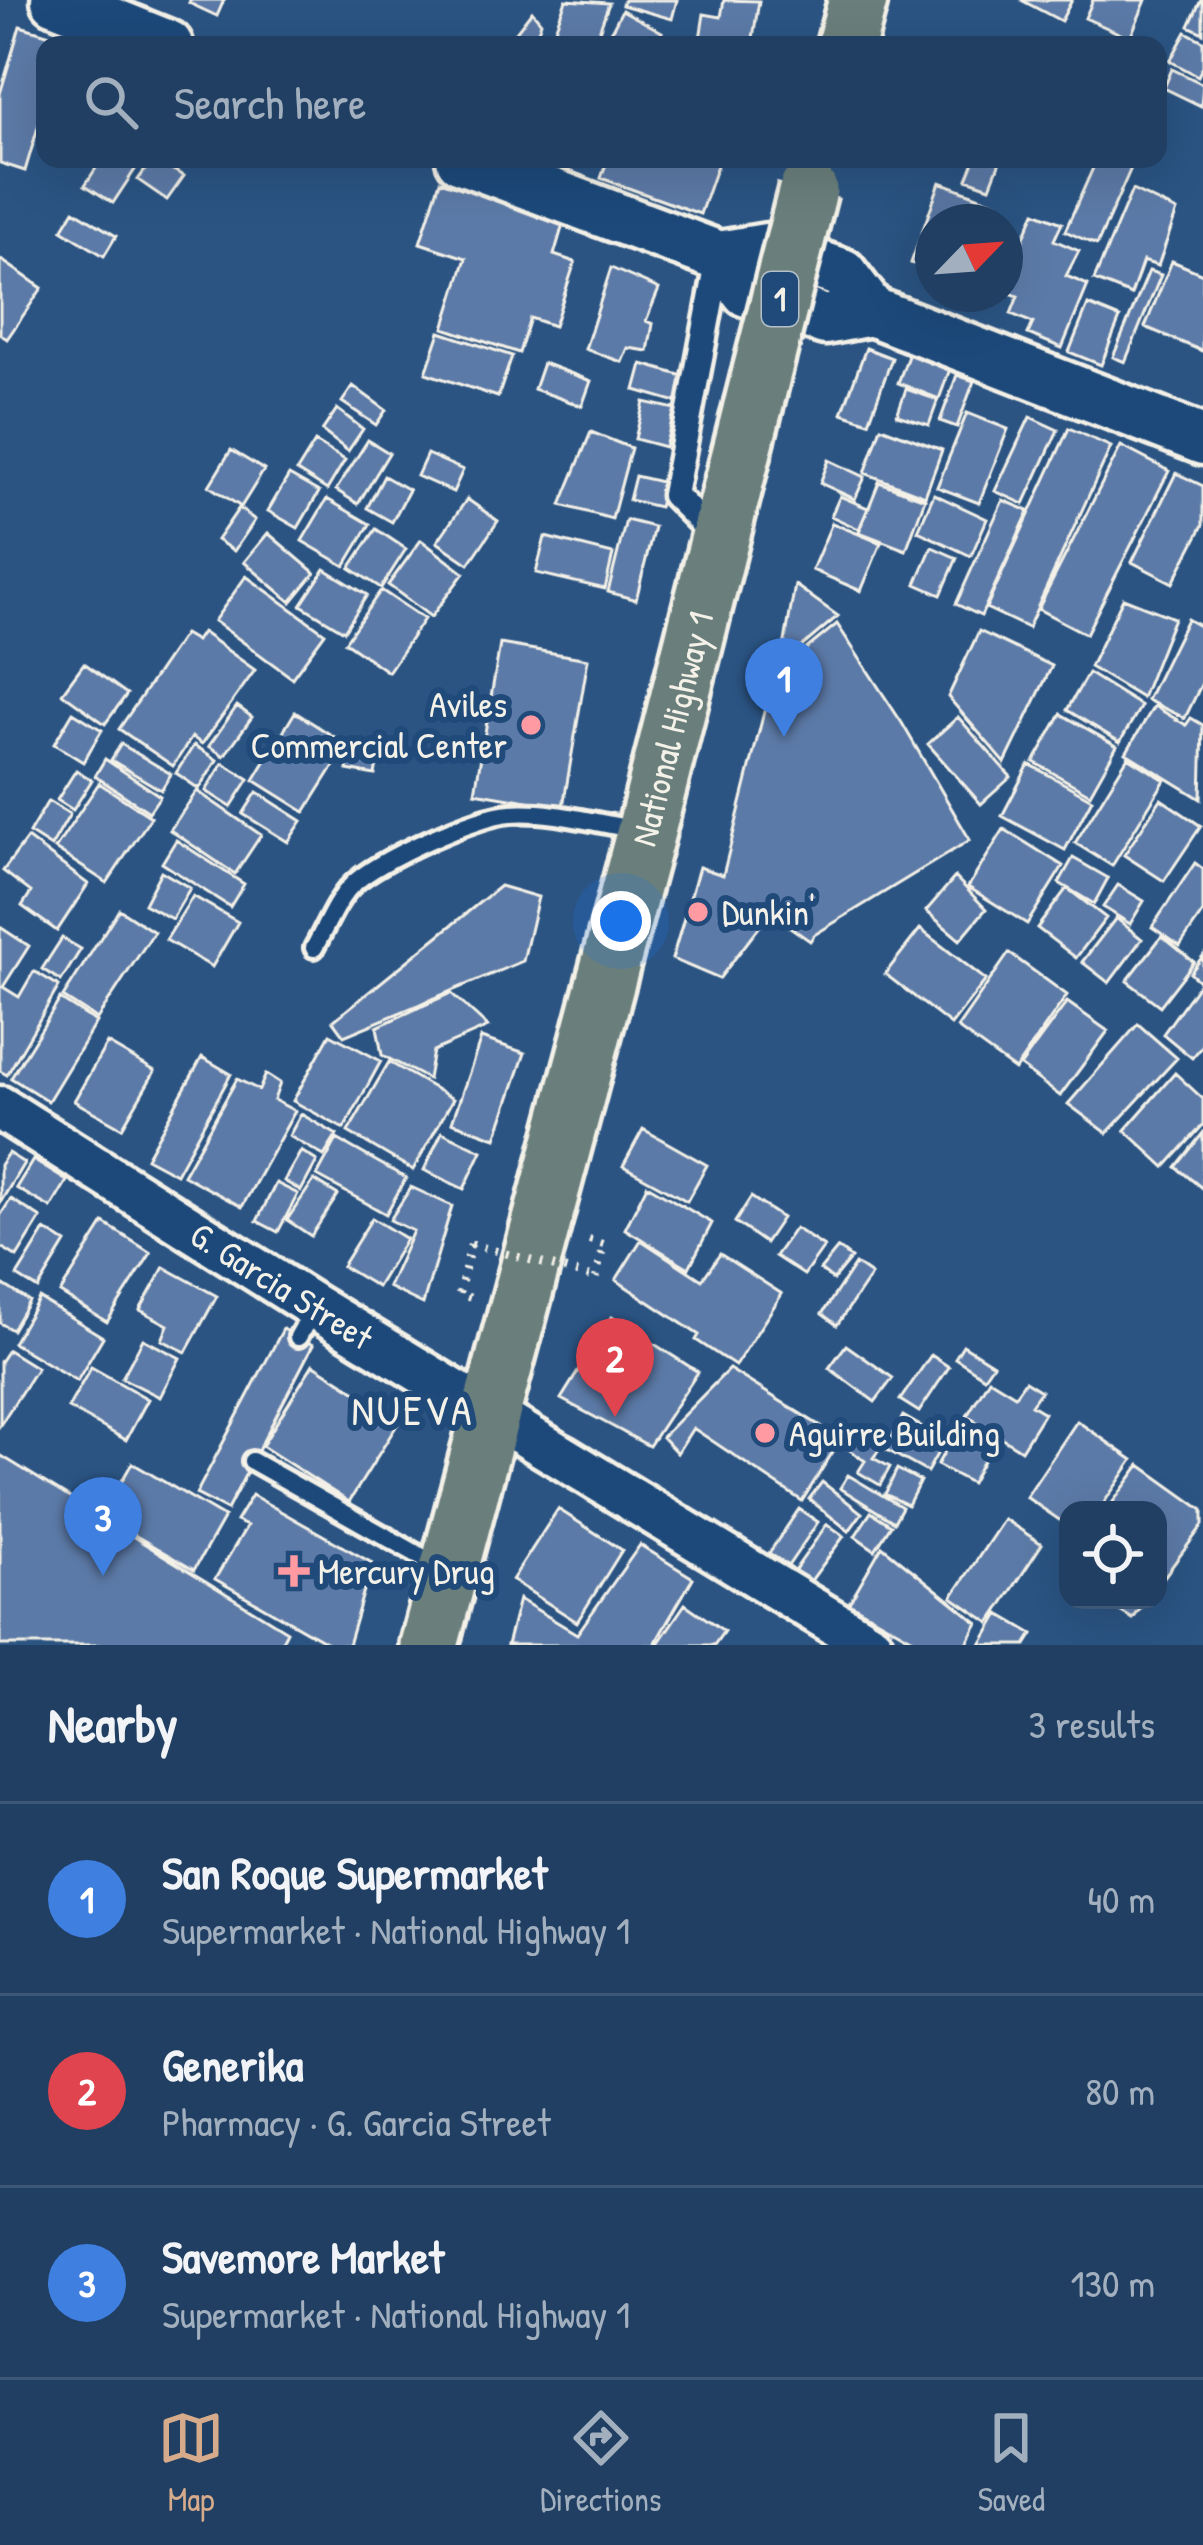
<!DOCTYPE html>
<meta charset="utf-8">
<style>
:root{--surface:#203f62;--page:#284668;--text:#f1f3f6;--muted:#a2afbe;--line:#3d5877;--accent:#d6ab8b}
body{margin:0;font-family:"Patrick Hand",sans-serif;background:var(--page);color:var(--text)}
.controls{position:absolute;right:36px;bottom:36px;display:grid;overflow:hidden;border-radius:24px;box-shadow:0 12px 48px #0002}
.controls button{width:108px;height:108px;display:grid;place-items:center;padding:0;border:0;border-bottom:3px solid var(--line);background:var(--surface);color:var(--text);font:60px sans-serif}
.compass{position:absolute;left:915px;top:204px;width:108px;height:108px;border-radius:50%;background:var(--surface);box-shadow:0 12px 48px #0002;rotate:65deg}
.you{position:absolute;left:621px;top:921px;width:42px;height:42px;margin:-30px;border:9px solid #fff;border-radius:50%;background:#1a73e8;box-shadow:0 0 0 18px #1a73e833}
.badge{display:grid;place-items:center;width:78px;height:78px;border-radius:50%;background:var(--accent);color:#fff;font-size:39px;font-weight:700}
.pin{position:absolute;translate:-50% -99px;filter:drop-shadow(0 3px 6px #0008)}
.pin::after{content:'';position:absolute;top:63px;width:42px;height:36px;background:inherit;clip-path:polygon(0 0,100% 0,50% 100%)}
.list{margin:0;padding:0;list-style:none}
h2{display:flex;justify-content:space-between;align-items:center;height:156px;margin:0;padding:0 48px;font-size:51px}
h2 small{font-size:39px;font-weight:400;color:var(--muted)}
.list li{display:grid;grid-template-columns:78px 1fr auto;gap:36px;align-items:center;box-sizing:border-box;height:192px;padding:0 48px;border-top:3px solid var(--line)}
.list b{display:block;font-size:45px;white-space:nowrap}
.list p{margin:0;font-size:39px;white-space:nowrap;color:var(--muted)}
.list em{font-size:39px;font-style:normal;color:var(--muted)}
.icon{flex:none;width:66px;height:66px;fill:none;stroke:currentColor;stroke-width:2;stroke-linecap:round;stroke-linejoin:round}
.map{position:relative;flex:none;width:1203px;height:1645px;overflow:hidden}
.search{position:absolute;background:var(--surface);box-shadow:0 12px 48px #0002;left:36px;right:36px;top:36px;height:132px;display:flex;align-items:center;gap:30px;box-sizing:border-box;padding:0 42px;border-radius:24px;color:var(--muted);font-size:45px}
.sheet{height:732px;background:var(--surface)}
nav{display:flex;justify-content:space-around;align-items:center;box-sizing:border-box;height:168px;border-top:3px solid var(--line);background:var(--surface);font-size:33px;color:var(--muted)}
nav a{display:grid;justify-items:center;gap:6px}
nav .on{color:var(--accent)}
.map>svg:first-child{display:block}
.building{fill:#5b7aa7;stroke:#f4f1e8;stroke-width:3}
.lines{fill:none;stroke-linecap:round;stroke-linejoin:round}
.service-casing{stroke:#f4f1e8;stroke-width:26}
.pedestrian-casing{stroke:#f4f1e8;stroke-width:33}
.tertiary-casing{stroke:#f4f1e8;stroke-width:51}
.secondary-casing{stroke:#f4f1e8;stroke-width:57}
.trunk-casing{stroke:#f4f1e8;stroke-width:66}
.path{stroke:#f4f1e8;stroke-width:8;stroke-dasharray:3 9;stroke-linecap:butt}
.service{stroke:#1f4a7a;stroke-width:16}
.pedestrian{stroke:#1f4a7a;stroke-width:24}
.tertiary{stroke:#1f4a7a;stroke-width:42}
.secondary{stroke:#1f4a7a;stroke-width:48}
.trunk{stroke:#6b7f7c;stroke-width:57}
.trunk-bridge-casing{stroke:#f4f1e8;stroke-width:66;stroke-linecap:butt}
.path-bridge{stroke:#f4f1e8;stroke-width:8;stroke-dasharray:3 9;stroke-linecap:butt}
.trunk-bridge{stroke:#6b7f7c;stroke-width:57}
.poi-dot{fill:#ff9aa2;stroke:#1f4a7a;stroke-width:4.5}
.labels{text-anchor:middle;stroke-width:12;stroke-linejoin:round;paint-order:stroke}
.shield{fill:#1f4a7a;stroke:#b4bfc7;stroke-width:3}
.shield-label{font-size:33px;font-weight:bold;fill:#f4f1e8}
.poi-label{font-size:36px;fill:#f4f1e8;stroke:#1f4a7a;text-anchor:start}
.street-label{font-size:36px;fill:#f4f1e8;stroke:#1f4a7a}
.quarter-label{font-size:42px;letter-spacing:3px;fill:#f4f1e8;stroke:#1f4a7a}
</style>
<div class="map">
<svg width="1203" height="1645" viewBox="0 0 1203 1645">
<rect width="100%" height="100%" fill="#2b5483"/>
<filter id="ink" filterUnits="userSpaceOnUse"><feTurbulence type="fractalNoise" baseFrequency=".00833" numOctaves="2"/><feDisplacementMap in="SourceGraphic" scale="24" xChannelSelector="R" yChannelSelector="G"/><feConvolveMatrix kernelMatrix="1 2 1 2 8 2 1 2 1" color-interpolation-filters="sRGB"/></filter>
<g filter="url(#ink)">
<!-- building -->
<path class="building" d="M 190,0 L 224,0 L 217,16 L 189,3 Z
M 566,0 L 609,3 L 594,45 L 549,45 Z
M 624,0 L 677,0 L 672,19 L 622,5 Z
M 724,0 L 759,1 L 752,44 L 729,39 L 729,45 L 699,45 L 704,14 L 721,17 Z
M 1021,0 L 1072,0 L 1061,21 Z
M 1093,0 L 1146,0 L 1130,38 L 1085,18 Z
M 1201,0 L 1203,0 L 1203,33 L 1189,26 Z
M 622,10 L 662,32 L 655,45 L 604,45 Z
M 532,11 L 541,22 L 533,45 L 506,45 Z
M 20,26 L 64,39 L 63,45 L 45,45 L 45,104 L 25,171 L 0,163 L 0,94 Z
M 1186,32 L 1203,41 L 1203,66 L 1198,76 L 1170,61 Z
M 1172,69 L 1203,84 L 1201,106 L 1164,88 Z
M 102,159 L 142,159 L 113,203 L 85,185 Z
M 153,159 L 184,176 L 167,200 L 138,180 Z
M 608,159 L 716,159 L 719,160 L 700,214 L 601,178 Z
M 975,159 L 1001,159 L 990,187 L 967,179 Z
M 1097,159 L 1135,159 L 1097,245 L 1065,231 Z
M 440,181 L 564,221 L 554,255 L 575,262 L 554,326 L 530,318 L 519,353 L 444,328 L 466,258 L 420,243 Z
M 940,182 L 996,203 L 989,222 L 933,222 L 933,271 L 911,263 Z
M 1132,190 L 1177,211 L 1158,266 L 1143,261 L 1131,295 L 1094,280 Z
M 74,210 L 116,236 L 104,256 L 62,230 Z
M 1035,212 L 1062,223 L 1054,240 L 1079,251 L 1066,276 L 1088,285 L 1062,348 L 1028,334 L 1033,323 L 1011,314 L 1018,296 L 1005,291 L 1005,281 Z
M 0,259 L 42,288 L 7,339 L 0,334 Z
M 1172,261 L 1203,274 L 1202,351 L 1145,327 Z
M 611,268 L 659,289 L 646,321 L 653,324 L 648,351 L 628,348 L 622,362 L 585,349 Z
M 1149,271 L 1161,275 L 1125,362 L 1113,357 Z
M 1088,305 L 1120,318 L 1101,365 L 1069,352 Z
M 440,332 L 512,356 L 498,397 L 426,373 Z
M 866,348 L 892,358 L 869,422 L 842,413 Z
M 909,353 L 950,369 L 939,399 L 898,383 Z
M 543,363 L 591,381 L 582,406 L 534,389 Z
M 642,364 L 690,378 L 683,404 L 635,390 Z
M 957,375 L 974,381 L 957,427 L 940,421 Z
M 353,386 L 386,410 L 376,425 L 342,402 Z
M 906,389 L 938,400 L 929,425 L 897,415 Z
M 644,402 L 675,409 L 665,447 L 635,439 Z
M 337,409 L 363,429 L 348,451 L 322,431 Z
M 967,413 L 1008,429 L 979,503 L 937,487 Z
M 1030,417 L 1058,430 L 1024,504 L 995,491 Z
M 881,427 L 942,450 L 925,496 L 865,473 Z
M 1069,428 L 1111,447 L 1028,628 L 986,608 Z
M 591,432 L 631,448 L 612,519 L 561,505 Z
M 368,440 L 389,453 L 358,504 L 336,490 Z
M 315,442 L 345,460 L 327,490 L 297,471 Z
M 1121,446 L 1169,471 L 1086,634 L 1038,609 Z
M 231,450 L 264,470 L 241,507 L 209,486 Z
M 427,454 L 463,470 L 453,492 L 417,476 Z
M 829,460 L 865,477 L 855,499 L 820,483 Z
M 1176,473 L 1203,486 L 1203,525 L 1173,583 L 1132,562 Z
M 289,475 L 319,492 L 298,528 L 268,511 Z
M 384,476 L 409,490 L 392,522 L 367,508 Z
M 635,476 L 666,483 L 659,507 L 629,500 Z
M 879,482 L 925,499 L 906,550 L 859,532 Z
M 934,494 L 987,519 L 971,556 L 918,531 Z
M 840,496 L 868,508 L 859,529 L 831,516 Z
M 327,499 L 370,524 L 345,566 L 302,541 Z
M 467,499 L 498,521 L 469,564 L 437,542 Z
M 1003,500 L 1029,511 L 981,616 L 956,604 Z
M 239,508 L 255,520 L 234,551 L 217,540 Z
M 626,520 L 654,527 L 636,600 L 608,592 Z
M 832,523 L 881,543 L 861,591 L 812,570 Z
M 376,529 L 406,549 L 381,588 L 350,568 Z
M 268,533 L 315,573 L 291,602 L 244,562 Z
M 545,537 L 613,554 L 605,589 L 536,573 Z
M 421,540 L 464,573 L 431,617 L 388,585 Z
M 932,547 L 957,558 L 941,595 L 916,584 Z
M 325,569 L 367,595 L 344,631 L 301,605 Z
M 246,576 L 325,633 L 292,678 L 214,621 Z
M 795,585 L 838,616 L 781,664 Z
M 381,590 L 424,619 L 388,672 L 345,642 Z
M 1123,598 L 1174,618 L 1142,698 L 1090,667 Z
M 1187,619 L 1203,628 L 1203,681 L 1185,718 L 1147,700 Z
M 837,624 L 902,723 L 970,840 L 814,935 L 810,941 L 770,913 L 719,979 L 672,959 L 699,867 L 723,875 L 773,676 Z
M 979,631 L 1052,666 L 1005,763 L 948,697 Z
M 202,632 L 255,670 L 202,744 L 192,737 L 173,766 L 119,729 L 184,634 L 196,641 Z
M 500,644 L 588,659 L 563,807 L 475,792 Z
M 84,663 L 127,694 L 105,724 L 62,693 Z
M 1088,673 L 1141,706 L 1120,742 L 1067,710 Z
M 237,706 L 252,717 L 224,756 L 209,746 Z
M 1154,706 L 1186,725 L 1191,718 L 1203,725 L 1201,799 L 1126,753 Z
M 73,712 L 102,730 L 83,762 L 54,744 Z
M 295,712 L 347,745 L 305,812 L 254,780 Z
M 1061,714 L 1117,746 L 1090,794 L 1034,762 Z
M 958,717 L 1011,777 L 981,804 L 928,744 Z
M 121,744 L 171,774 L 161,790 L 111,760 Z
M 194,745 L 217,760 L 199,789 L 176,773 Z
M 351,746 L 379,750 L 375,775 L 347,770 Z
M 1128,757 L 1165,780 L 1112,866 L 1075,843 Z
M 105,759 L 160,796 L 149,812 L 95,776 Z
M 223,763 L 249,779 L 231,807 L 206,791 Z
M 1029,764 L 1092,799 L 1065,850 L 1002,816 Z
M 76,770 L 92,780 L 73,810 L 57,800 Z
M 99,783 L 151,817 L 107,883 L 55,849 Z
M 197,791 L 261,835 L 235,874 L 170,830 Z
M 257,792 L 302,821 L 288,842 L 243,814 Z
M 1161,799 L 1201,826 L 1164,881 L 1124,855 Z
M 48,801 L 70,814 L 51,847 L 29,833 Z
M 1004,829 L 1063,866 L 1027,924 L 968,887 Z
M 27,838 L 88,884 L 57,931 L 22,906 L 31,892 L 3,871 Z
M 176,840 L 244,884 L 230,907 L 162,863 Z
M 1073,858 L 1108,878 L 1094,904 L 1059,883 Z
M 1195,863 L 1203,869 L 1203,912 L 1180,946 L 1152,927 Z
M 161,871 L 190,888 L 172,919 L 144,904 Z
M 955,877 L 986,909 L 960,940 L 926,911 Z
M 1118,885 L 1144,901 L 1130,924 L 1103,907 Z
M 500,886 L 538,897 L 523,961 L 344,1036 L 333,1021 Z
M 1067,888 L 1106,918 L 1076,958 L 1037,928 Z
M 193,896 L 238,922 L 212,967 L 166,940 Z
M 119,909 L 154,932 L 97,1019 L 63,997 Z
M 1116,918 L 1142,939 L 1109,983 L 1082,962 Z
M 0,927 L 29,946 L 3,987 L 19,997 L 34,971 L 59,986 L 7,1075 L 0,1071 Z
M 920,929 L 986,980 L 951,1025 L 885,974 Z
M 1162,936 L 1194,962 L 1160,1006 L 1127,981 Z
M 62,938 L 81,949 L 61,981 L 42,969 Z
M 1009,953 L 1067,995 L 1015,1070 L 957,1028 Z
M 1203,956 L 1203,1045 L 1192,1058 L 1163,1034 L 1200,982 L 1190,973 Z
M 451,993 L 488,1027 L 433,1051 L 428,1079 L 382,1055 L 377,1027 Z
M 60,999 L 96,1022 L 48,1101 L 11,1078 Z
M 1067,1002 L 1108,1031 L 1060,1096 L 1020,1066 Z
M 1138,1024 L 1177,1058 L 1107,1133 L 1068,1104 Z
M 330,1034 L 381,1061 L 344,1129 L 293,1101 Z
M 481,1038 L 525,1053 L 496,1138 L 452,1122 Z
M 107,1043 L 155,1071 L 122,1128 L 74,1101 Z
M 202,1057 L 231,1074 L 176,1174 L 146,1158 Z
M 389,1062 L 453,1099 L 413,1170 L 348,1132 Z
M 1175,1073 L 1203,1099 L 1203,1125 L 1165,1167 L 1125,1130 Z
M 266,1074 L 280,1083 L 274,1100 L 295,1111 L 242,1207 L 183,1175 L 237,1079 L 259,1090 Z
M 301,1114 L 337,1135 L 324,1156 L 289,1136 Z
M 643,1129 L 707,1165 L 687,1201 L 623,1166 Z
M 442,1132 L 482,1151 L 464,1189 L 424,1170 Z
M 1203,1133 L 1203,1189 L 1176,1167 Z
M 337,1139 L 406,1178 L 386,1214 L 317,1176 Z
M 301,1151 L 317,1161 L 301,1191 L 284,1181 Z
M 8,1153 L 24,1163 L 0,1203 L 0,1165 Z
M 33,1160 L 67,1181 L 51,1208 L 16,1188 Z
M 314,1180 L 338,1195 L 311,1236 L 287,1220 Z
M 276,1183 L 298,1194 L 278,1232 L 257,1221 Z
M 647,1185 L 712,1223 L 689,1268 L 625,1229 Z
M 411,1187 L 452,1206 L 423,1304 L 388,1287 L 413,1231 L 390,1220 Z
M 751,1197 L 782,1218 L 765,1243 L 735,1222 Z
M 11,1199 L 41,1218 L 17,1257 L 0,1246 L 0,1216 Z
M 372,1218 L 406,1239 L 377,1287 L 342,1266 Z
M 104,1223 L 151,1253 L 107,1322 L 60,1293 Z
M 795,1228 L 824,1247 L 804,1275 L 775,1256 Z
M 45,1230 L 66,1243 L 38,1289 L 17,1276 Z
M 641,1240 L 702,1280 L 720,1254 L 782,1294 L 735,1366 L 696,1340 L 699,1335 L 616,1280 Z
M 838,1248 L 851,1258 L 833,1280 L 820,1270 Z
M 855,1264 L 871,1275 L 837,1325 L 822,1314 Z
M 164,1267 L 217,1296 L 186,1352 L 162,1340 L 168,1325 L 140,1310 Z
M 4,1285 L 29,1301 L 12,1330 L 0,1323 L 0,1291 Z
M 39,1298 L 103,1337 L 77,1381 L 13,1343 Z
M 612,1317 L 698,1372 L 649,1446 L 561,1399 Z
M 283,1329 L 313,1345 L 227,1510 L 196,1494 Z
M 143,1339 L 180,1358 L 160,1397 L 122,1378 Z
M 846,1345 L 893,1378 L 875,1402 L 829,1368 Z
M 963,1345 L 993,1364 L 984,1377 L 955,1358 Z
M 8,1350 L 37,1368 L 0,1425 L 0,1362 Z
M 931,1355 L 949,1367 L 919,1412 L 900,1400 Z
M 313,1364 L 400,1420 L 349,1502 L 262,1446 Z
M 91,1367 L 148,1399 L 126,1440 L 68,1408 Z
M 729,1369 L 841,1439 L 802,1501 L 693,1428 L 677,1453 L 662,1437 Z
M 989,1379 L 1015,1395 L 1025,1381 L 1041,1391 L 1031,1405 L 1044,1413 L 1021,1450 L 999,1436 L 992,1447 L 972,1434 L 980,1424 L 967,1416 Z
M 903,1416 L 945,1440 L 927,1472 L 885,1449 Z
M 1077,1421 L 1133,1460 L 1099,1510 L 1068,1510 L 1068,1526 L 1026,1497 Z
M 861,1431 L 882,1446 L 873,1458 L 890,1467 L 880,1485 L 858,1472 L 865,1461 L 847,1448 Z
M 954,1435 L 987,1453 L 971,1483 L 937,1465 Z
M 0,1455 L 287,1631 L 280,1645 L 0,1645 Z
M 132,1463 L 224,1517 L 194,1570 L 102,1516 Z
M 1140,1465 L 1203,1510 L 1203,1525 L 1158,1585 L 1158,1510 L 1107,1510 Z
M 897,1469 L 920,1481 L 908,1505 L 885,1494 Z
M 848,1475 L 902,1507 L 894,1522 L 840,1488 Z
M 822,1482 L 862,1513 L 849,1531 L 809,1499 Z
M 252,1495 L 372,1563 L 348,1645 L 331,1645 L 215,1579 L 247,1526 L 236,1521 Z
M 558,1509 L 622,1550 L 577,1622 L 512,1580 Z
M 799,1509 L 818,1522 L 788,1566 L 769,1553 Z
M 871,1512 L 891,1525 L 875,1550 L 855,1536 Z
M 1004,1519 L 1042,1544 L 990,1623 L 952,1597 Z
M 827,1524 L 844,1536 L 810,1582 L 794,1571 Z
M 640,1545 L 693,1578 L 654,1645 L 507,1645 L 519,1599 L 577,1634 Z
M 882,1546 L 978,1623 L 966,1645 L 924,1645 L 849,1603 Z
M 1101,1600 L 1147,1600 L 1133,1619 Z
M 685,1604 L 724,1631 L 714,1645 L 657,1645 Z
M 999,1614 L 1033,1634 L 1026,1645 L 981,1645 Z"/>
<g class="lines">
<!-- service casing -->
<g class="service-casing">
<path id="service" d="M 314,948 C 325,929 336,900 352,885 C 377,860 477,815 511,813 C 553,810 598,824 640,830
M 298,1337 L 315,1307
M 252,1461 L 438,1566"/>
</g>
<!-- pedestrian casing -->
<g class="pedestrian-casing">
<path id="pedestrian" d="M 716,537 L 674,495 L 719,258"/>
</g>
<!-- tertiary casing -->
<g class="tertiary-casing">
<g id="tertiary">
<path id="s1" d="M 0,1108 L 315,1307 L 871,1645"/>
</g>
</g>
<!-- secondary casing -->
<g class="secondary-casing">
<path id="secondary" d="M 56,0 L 168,45
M 461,159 L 719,256 L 767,248 L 842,273 L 871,311 L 1203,440
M 719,256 L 747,292 L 825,320 L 871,311"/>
</g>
<!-- trunk casing -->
<g class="trunk-casing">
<g id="trunk">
<path d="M 846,45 L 858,0"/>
<path id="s2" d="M 429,1645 L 646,831 L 753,407"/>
</g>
</g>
<!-- path -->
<path class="path" d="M 589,1240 L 604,1244 L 596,1278
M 471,1244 L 459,1294 L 471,1298"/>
<!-- service -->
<use href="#service" class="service"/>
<!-- pedestrian -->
<use href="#pedestrian" class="pedestrian"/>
<!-- tertiary -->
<use href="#tertiary" class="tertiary"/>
<!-- secondary -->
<use href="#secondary" class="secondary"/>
<!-- trunk -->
<use href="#trunk" class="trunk"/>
<!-- trunk-bridge casing -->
<g class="trunk-bridge-casing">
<path id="trunk-bridge" d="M 753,407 L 808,190"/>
</g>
<!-- path-bridge -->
<path class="path-bridge" d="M 471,1244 L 596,1278"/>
<!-- trunk-bridge -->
<use href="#trunk-bridge" class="trunk-bridge"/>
</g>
</g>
<!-- markers -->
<g class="poi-dot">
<circle cx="531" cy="725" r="12"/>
<circle cx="698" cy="912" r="12"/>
<circle cx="765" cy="1433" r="12"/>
<path d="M288 1553h12v12h12v12h-12v12h-12v-12h-12v-12h12z"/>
</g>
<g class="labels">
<!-- shield labels -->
<rect class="shield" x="762" y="272" width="36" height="54" rx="9"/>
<g class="shield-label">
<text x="780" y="311">1</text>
</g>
<!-- poi labels -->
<g class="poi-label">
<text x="507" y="717" text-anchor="end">Aviles<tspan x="507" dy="41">Commercial Center</tspan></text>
<text x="722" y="925">Dunkin'</text>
<text x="789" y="1446">Aguirre Building</text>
<text x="318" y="1584">Mercury Drug</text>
</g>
<!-- street labels -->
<g class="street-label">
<text dy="13" stroke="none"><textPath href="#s2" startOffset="948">National Highway 1</textPath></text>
<text dy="13" stroke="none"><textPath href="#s1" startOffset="333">G. Garcia Street</textPath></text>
</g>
<!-- quarter labels -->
<g class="quarter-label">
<text x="413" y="1425">NUEVA</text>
</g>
</g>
</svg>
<div class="controls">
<button><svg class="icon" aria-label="locate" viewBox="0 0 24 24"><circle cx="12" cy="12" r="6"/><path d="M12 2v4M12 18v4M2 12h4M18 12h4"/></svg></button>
</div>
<svg class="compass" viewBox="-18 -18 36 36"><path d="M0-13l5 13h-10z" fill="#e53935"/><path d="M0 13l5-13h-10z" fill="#a2afbe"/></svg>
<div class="you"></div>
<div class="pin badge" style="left:784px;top:737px;background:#3f7fe0">1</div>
<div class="pin badge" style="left:615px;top:1417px;background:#e0444e">2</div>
<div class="pin badge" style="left:103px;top:1576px;background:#3f7fe0">3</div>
<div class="search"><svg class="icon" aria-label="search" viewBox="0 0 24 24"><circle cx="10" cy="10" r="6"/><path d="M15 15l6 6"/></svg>Search here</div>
</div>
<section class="sheet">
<h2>Nearby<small>3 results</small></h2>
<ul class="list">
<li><span class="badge" style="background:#3f7fe0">1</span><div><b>San Roque Supermarket</b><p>Supermarket · National Highway 1</p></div><em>40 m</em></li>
<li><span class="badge" style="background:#e0444e">2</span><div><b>Generika</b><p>Pharmacy · G. Garcia Street</p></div><em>80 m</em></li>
<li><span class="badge" style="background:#3f7fe0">3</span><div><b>Savemore Market</b><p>Supermarket · National Highway 1</p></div><em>130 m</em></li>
</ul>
</section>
<nav>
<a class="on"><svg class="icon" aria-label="map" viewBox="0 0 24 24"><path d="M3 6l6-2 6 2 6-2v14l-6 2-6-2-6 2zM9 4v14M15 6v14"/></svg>Map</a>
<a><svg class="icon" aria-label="directions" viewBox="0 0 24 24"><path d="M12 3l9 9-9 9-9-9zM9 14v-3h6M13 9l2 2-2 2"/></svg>Directions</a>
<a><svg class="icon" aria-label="saved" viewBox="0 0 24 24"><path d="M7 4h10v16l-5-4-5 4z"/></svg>Saved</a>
</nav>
